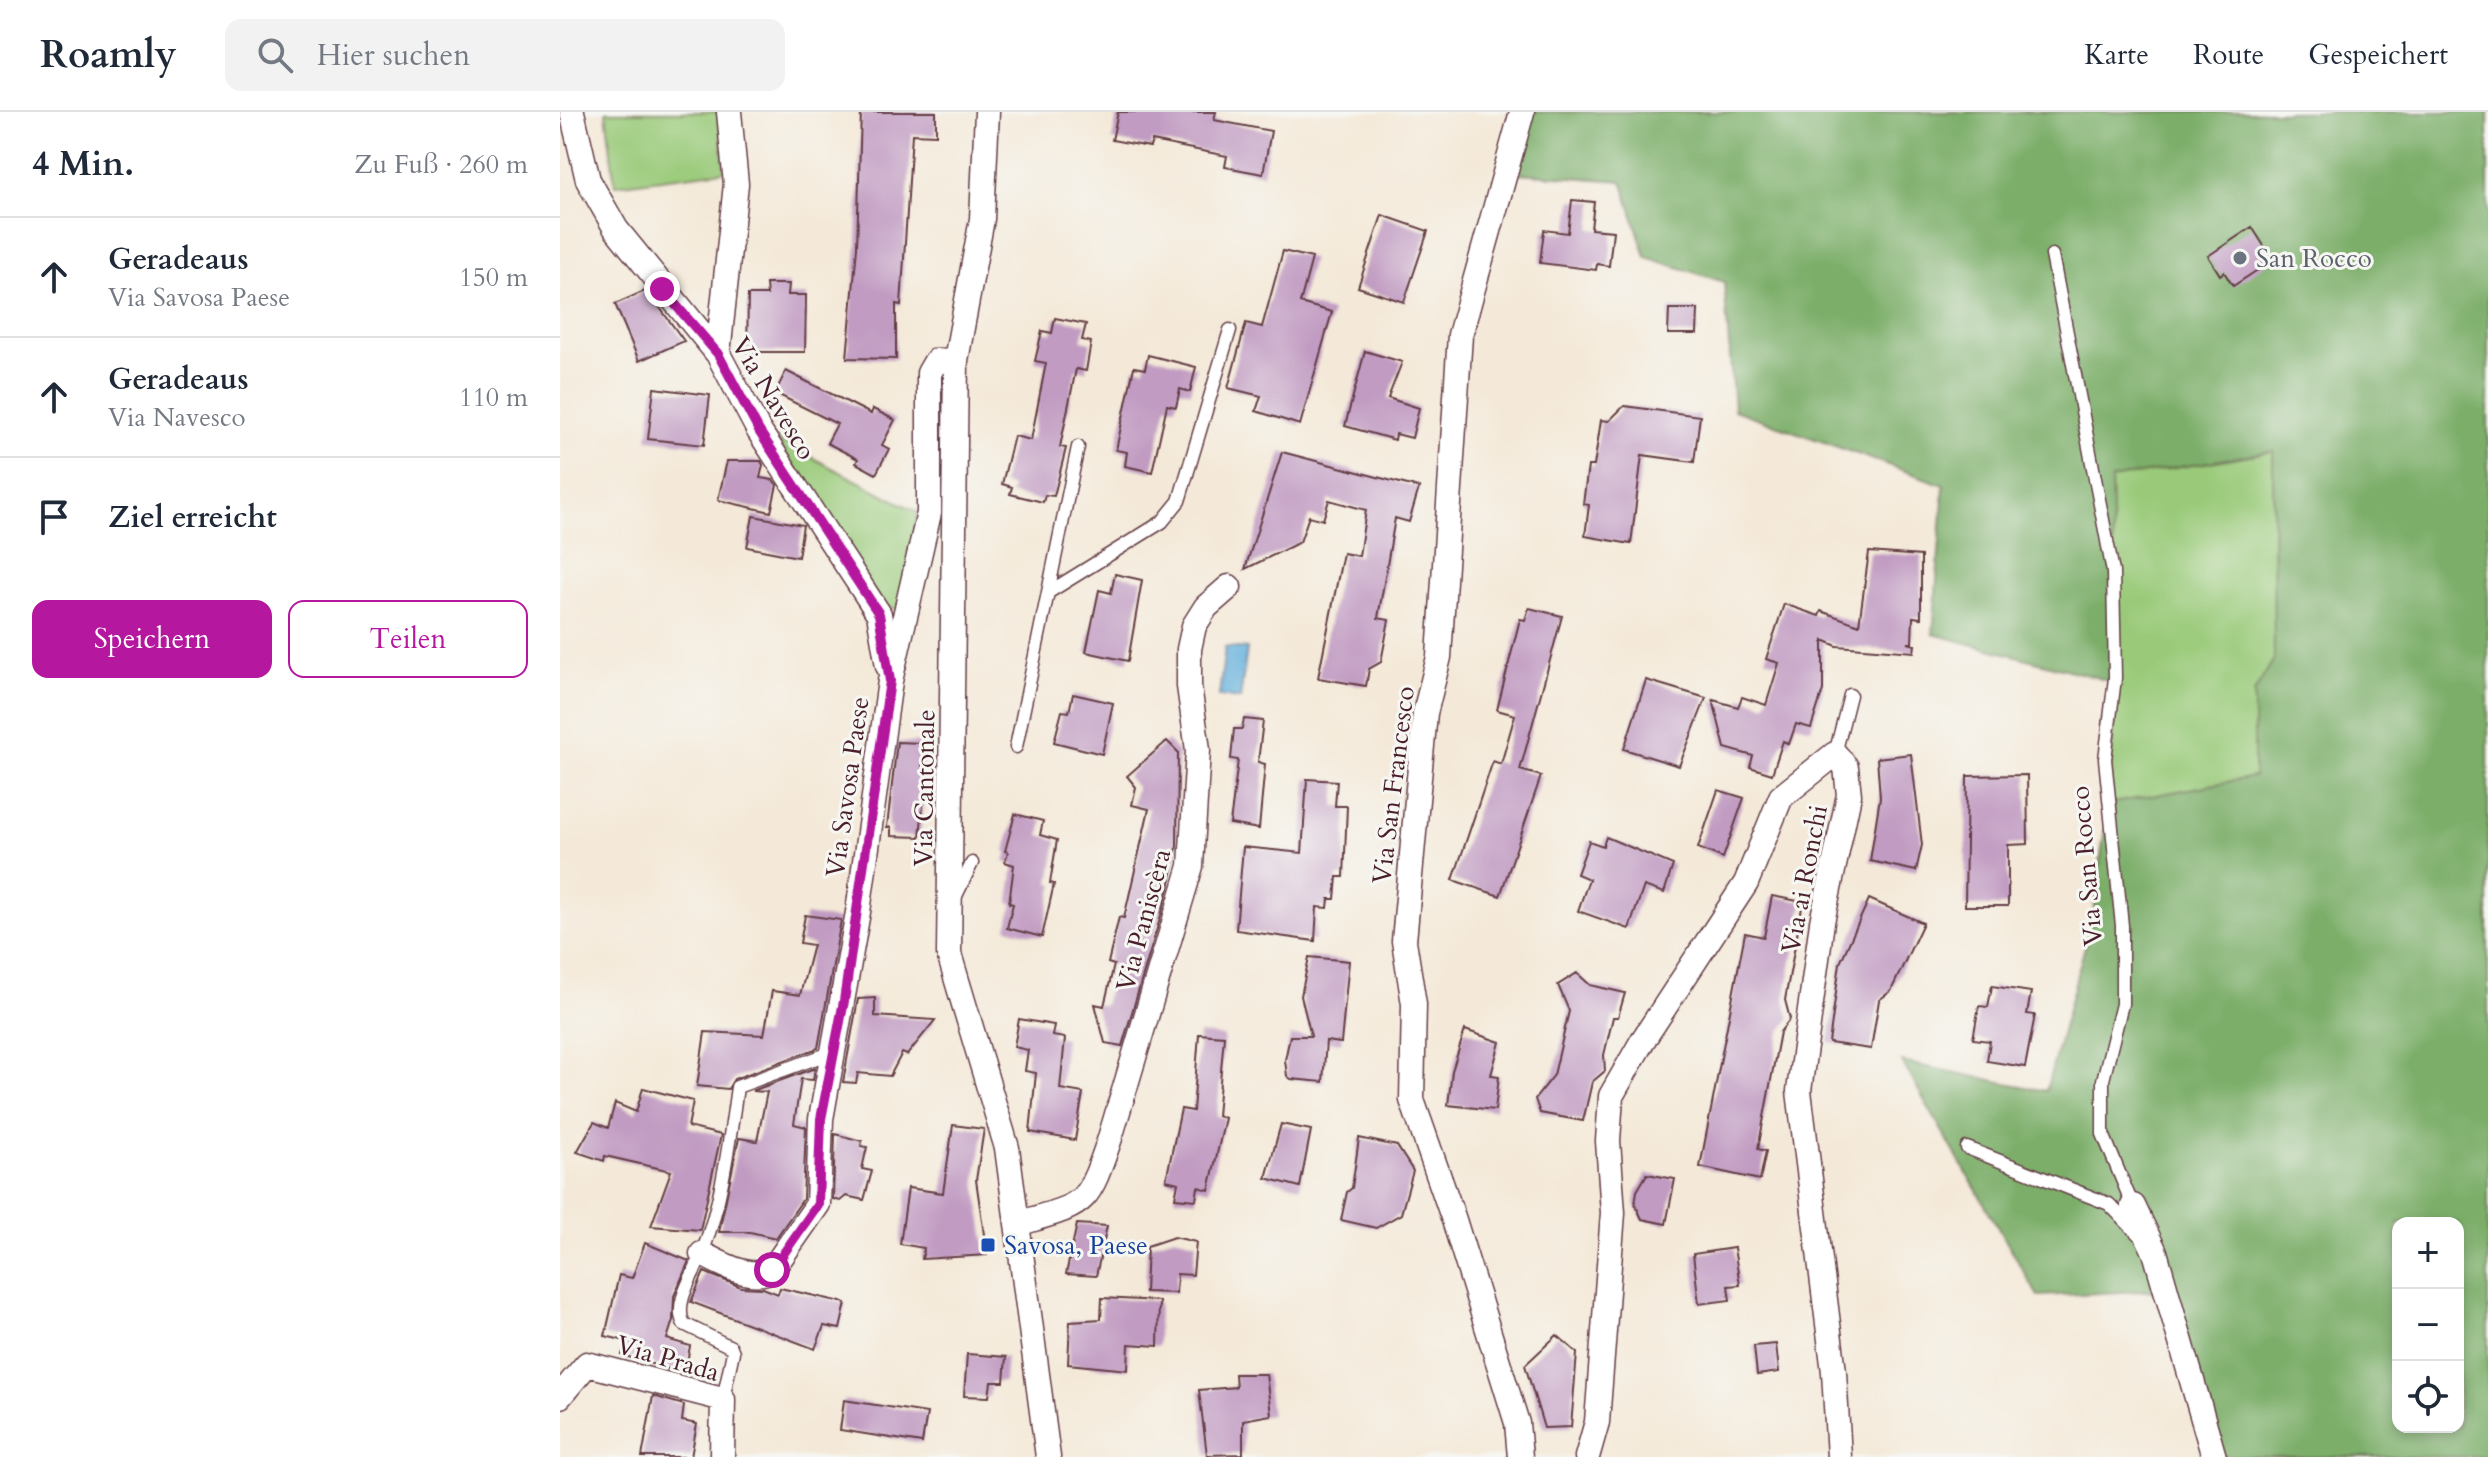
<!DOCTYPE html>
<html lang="de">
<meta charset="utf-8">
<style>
:root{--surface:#fff;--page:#f2f2f3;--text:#1f2937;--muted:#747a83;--line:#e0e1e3;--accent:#b5179e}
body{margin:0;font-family:Cardo,serif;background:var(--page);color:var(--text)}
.controls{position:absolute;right:24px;bottom:24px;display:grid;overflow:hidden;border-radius:16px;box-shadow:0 4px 12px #0003}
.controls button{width:72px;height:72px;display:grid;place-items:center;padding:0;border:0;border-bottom:2px solid var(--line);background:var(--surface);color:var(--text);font:40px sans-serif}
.stop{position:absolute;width:24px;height:24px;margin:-18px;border:6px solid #b5179e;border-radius:50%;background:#fff}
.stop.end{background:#b5179e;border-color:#fff;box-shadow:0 2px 8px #0008}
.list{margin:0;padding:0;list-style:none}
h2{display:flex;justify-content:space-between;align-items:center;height:104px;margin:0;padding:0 32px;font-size:34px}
h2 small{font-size:26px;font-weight:400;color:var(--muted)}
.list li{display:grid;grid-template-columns:52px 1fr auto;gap:24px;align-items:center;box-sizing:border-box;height:120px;padding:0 32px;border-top:2px solid var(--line)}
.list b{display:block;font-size:30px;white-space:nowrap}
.list p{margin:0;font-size:26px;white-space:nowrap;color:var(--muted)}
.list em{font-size:26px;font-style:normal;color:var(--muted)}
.actions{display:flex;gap:16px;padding:24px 32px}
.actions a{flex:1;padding:18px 0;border:2px solid var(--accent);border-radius:16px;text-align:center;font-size:28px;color:var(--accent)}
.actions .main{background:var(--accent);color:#fff}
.icon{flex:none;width:44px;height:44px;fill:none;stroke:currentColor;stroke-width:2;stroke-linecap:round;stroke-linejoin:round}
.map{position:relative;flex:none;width:1928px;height:1345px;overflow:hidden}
header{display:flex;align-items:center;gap:48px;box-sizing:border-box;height:112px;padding:0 40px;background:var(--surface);border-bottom:2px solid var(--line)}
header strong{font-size:38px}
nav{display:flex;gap:44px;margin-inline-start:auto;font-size:28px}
.search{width:560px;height:72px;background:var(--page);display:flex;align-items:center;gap:20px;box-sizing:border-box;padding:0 28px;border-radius:16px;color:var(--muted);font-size:30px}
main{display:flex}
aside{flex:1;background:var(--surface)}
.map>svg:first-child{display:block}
.green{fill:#9aca79;stroke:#727452;stroke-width:2}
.forest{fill:#7bae69;stroke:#62664a;stroke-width:2;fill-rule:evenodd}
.water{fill:#62afdb;stroke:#566783;stroke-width:2}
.building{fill:#c19bc2}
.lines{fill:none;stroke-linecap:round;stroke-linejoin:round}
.lane-casing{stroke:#643d45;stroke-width:15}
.street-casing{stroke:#643d45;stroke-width:27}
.lane{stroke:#fff;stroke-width:12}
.street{stroke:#fff;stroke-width:24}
.route{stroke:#b5179e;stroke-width:10}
.worship-dot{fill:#6b7280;stroke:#f6f6f2;stroke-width:3}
.transit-dot{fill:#1a4fb4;stroke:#f6f6f2;stroke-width:3}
.labels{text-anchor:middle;stroke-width:6;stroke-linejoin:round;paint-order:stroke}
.worship-label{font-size:26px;fill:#5b616d;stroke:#f6f6f2;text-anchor:start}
.street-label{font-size:26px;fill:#4a1f2b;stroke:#f6f6f2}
.transit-label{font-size:26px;fill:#164399;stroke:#f6f6f2;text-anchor:start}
</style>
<header>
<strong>Roamly</strong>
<div class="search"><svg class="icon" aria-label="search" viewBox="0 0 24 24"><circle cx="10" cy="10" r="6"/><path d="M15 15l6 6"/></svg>Hier suchen</div>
<nav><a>Karte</a><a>Route</a><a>Gespeichert</a></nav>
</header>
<main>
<aside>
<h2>4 Min.<small>Zu Fuß · 260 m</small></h2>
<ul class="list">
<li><svg class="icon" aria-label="ahead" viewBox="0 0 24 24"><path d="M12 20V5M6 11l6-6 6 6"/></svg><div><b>Geradeaus</b><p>Via Savosa Paese</p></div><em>150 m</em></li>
<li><svg class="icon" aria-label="ahead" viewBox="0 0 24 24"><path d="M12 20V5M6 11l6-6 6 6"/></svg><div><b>Geradeaus</b><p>Via Navesco</p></div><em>110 m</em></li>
<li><svg class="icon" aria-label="arrive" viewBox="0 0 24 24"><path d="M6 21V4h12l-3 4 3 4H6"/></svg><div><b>Ziel erreicht</b></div></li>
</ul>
<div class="actions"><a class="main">Speichern</a><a>Teilen</a></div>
</aside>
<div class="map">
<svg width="1928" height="1345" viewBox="0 0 1928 1345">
<rect width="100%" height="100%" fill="#f6f6f2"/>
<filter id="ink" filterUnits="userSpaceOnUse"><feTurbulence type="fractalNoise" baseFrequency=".0125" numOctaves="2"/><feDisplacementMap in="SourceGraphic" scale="16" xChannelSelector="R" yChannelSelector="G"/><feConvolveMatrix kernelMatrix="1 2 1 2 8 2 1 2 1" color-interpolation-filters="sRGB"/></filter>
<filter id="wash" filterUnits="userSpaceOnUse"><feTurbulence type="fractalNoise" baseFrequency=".006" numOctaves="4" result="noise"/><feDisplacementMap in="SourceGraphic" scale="32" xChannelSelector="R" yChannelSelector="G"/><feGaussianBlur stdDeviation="1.8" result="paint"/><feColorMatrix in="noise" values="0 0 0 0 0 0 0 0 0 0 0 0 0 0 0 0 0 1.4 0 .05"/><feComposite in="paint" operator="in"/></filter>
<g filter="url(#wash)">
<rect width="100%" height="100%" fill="#f4e9d8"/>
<!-- green -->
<path class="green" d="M 46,0 L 158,0 L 165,59 L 55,73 Z
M 216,327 L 358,400 L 339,498 L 321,493 Z
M 1713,339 L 1714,547 L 1694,581 L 1694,665 L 1548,692 L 1557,571 L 1551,367 Z"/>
<!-- forest -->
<path class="forest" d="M 962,0 L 1928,0 L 1928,1345 L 1654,1345 L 1604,1178 L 1478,1184 L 1342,950 L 1486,979 L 1533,804 L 1548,692 L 1694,665 L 1694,581 L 1714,547 L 1713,339 L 1551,367 L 1557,571 L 1373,522 L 1384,373 L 1174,298 L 1164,170 L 1086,145 L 1062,69 L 945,60 ZM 1838,1111 L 1898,1111 L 1898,1315 L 1838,1315 Z"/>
<!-- water -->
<path class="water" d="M 665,535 L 687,537 L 680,587 L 659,584 Z"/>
<g id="blocks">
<!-- building -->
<path class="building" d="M 301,0 L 376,0 L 376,23 L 352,22 L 341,193 L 336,192 L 336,247 L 287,246 L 297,135 Z
M 558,0 L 656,0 L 654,8 L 711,19 L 703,62 L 665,55 L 667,44 L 592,29 L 590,35 L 552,28 Z
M 1012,88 L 1034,90 L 1031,117 L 1053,119 L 1049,154 L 1037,152 L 1036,158 L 980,151 L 984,118 L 1008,121 Z
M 822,103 L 868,119 L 844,190 L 798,175 Z
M 1692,115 L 1713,148 L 1673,174 L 1664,160 L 1660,163 L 1648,144 Z
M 723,139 L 752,146 L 740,191 L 772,200 L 740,313 L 696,299 L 701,284 L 668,276 L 686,211 L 702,215 Z
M 206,172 L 229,172 L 228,183 L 246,183 L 245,240 L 187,240 L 188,183 L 207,183 Z
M 87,178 L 124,229 L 79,249 L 55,192 Z
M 1109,197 L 1138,197 L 1137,222 L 1108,222 Z
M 495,206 L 526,212 L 522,228 L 531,230 L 526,259 L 516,257 L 500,335 L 506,336 L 494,384 L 485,383 L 483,390 L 450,382 L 452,375 L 442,372 L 454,324 L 471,328 L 486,251 L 475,249 L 482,219 L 492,221 Z
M 805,239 L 842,250 L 828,286 L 859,296 L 852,326 L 836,322 L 835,328 L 785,314 Z
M 588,243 L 636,255 L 630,280 L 620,277 L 616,295 L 607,293 L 592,360 L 565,354 L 567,340 L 556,338 L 574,255 L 585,257 Z
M 226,259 L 311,302 L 313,297 L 335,308 L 322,333 L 329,337 L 316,362 L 296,351 L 298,347 L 267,331 L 277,312 L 215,281 Z
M 94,276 L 150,283 L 144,333 L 88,327 Z
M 1064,294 L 1140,304 L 1134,350 L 1082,343 L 1071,432 L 1025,424 L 1029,393 L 1023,392 L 1028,354 L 1034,354 L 1041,308 L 1049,309 Z
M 722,340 L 859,376 L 849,410 L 835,406 L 818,506 L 829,508 L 821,550 L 809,557 L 806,574 L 758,566 L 783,441 L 799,444 L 806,398 L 769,388 L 763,408 L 749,404 L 740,430 L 685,457 Z
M 167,349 L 201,349 L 203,353 L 200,366 L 213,368 L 217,373 L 211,400 L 158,388 Z
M 193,404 L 243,413 L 238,445 L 187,435 Z
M 1309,440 L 1361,444 L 1361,506 L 1353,505 L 1352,531 L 1348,531 L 1355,533 L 1354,540 L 1277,534 L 1263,528 L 1263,578 L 1251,616 L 1236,612 L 1229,632 L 1223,629 L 1212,662 L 1190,655 L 1193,644 L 1165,636 L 1153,588 L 1178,595 L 1182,585 L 1206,593 L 1219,551 L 1206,547 L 1224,492 L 1259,504 L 1261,499 L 1299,513 Z
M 555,462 L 582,468 L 568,549 L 526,540 L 539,478 L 551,481 Z
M 969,496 L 1002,504 L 960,658 L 981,664 L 940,784 L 893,768 L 933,649 L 941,652 L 955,603 L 937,598 L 960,507 L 965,508 Z
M 1086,568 L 1146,586 L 1119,654 L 1064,637 Z
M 513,582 L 553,591 L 542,642 L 494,630 L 502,599 L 509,600 Z
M 684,607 L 703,609 L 698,650 L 705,652 L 699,717 L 670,712 L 678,648 L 671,647 L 674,617 L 682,617 Z
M 607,629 L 618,640 L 617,734 L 609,776 L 562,934 L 545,931 L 535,892 L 544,894 L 554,853 L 548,851 L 559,805 L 564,806 L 589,697 L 572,693 L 576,675 L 567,664 Z
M 337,630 L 363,631 L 362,661 L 366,661 L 360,725 L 331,724 L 331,715 L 327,715 Z
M 1351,642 L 1362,733 L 1356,759 L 1310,749 L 1320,685 L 1317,646 Z
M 1467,663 L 1468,732 L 1448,733 L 1448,794 L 1405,794 L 1407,664 Z
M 747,667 L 777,669 L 775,694 L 787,694 L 784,765 L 777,765 L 775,787 L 769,787 L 768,796 L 757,795 L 755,829 L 676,818 L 683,735 L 742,741 Z
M 1158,678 L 1184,686 L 1163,746 L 1138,736 Z
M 455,702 L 483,709 L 480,723 L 497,728 L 490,771 L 494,772 L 482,825 L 447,816 L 453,792 L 449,791 L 454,753 L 445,750 L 448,740 L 445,739 Z
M 1046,725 L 1113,753 L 1104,781 L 1084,774 L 1069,817 L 1018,799 L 1029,767 L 1017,762 L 1029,729 L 1043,734 Z
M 1212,784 L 1243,790 L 1225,888 L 1230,907 L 1220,920 L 1198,1037 L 1206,1039 L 1200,1068 L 1140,1055 L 1185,821 L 1204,825 Z
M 1309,787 L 1363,811 L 1331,879 L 1319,888 L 1311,937 L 1269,931 L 1280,851 Z
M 245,803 L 281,808 L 258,936 L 174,967 L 168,977 L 137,974 L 145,920 L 204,923 L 212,879 L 240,883 L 253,833 L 240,831 Z
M 749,845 L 789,849 L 781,931 L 766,929 L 763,970 L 731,967 L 727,964 L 725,948 L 730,924 L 751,924 L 741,884 Z
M 1017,861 L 1030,873 L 1065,881 L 1058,905 L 1053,905 L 1044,943 L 1045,959 L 1032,970 L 1023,1009 L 980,1001 L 975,987 L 994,963 L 1009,899 L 998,873 Z
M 1432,874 L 1471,880 L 1467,902 L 1475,903 L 1465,955 L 1427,949 L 1430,929 L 1413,927 L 1419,894 L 1428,895 Z
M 315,886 L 315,904 L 375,908 L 347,943 L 342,941 L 330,964 L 298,961 L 296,971 L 283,970 L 298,887 Z
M 459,907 L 494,913 L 492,924 L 505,926 L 500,977 L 523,981 L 515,1028 L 470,1020 L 476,961 L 465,959 L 468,938 L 454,935 Z
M 905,918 L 940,930 L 931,963 L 939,964 L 935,998 L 888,993 L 892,959 Z
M 639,922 L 664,924 L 657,1004 L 665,1006 L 649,1078 L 638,1075 L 636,1088 L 615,1086 L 618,1071 L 606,1068 L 621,997 L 633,999 Z
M 255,956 L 253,968 L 241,967 L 234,1012 L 246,1015 L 243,1087 L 216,1126 L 190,1120 L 159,1120 L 179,1026 L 197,1029 L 207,980 L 192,979 Z
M 83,976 L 133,989 L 128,1015 L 161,1023 L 140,1118 L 91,1114 L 111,1059 L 45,1044 L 44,1049 L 17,1040 L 34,1010 L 48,1016 L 55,991 L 76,1000 Z
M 721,1012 L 751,1018 L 740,1075 L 706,1066 Z
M 393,1013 L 424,1017 L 416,1068 L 427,1143 L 362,1147 L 364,1136 L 340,1132 L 348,1076 L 383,1081 Z
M 275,1022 L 302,1029 L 301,1034 L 307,1035 L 302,1057 L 312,1059 L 304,1088 L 286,1084 L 280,1089 L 273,1087 Z
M 799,1026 L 837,1034 L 853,1059 L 841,1102 L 816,1116 L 781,1108 L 787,1080 L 792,1076 Z
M 1087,1062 L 1115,1067 L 1106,1112 L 1082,1107 L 1075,1092 L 1077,1079 Z
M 517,1112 L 547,1114 L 536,1164 L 506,1162 Z
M 614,1125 L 636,1130 L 633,1163 L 617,1162 L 616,1181 L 585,1180 L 587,1134 Z
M 85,1131 L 129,1149 L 114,1184 L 113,1208 L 107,1227 L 130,1234 L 125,1262 L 62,1243 L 66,1229 L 45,1224 L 59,1163 L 72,1166 Z
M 1174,1136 L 1180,1173 L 1168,1174 L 1170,1188 L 1139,1192 L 1133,1142 Z
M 144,1160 L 181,1175 L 203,1176 L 218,1182 L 220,1176 L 286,1191 L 280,1217 L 264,1214 L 255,1237 L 131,1190 Z
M 542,1186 L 599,1189 L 598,1234 L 569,1232 L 568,1258 L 508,1252 L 510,1209 L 541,1207 Z
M 997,1223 L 1017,1241 L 1011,1315 L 984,1316 L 965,1253 Z
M 1216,1232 L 1219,1260 L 1197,1263 L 1194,1234 Z
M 407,1242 L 446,1245 L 444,1270 L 431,1270 L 429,1285 L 404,1284 Z
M 675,1262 L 706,1262 L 711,1303 L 683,1308 L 683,1342 L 647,1343 L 639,1278 L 676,1275 Z
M 93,1284 L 124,1293 L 122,1309 L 137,1312 L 131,1345 L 82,1345 Z
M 284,1288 L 367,1301 L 362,1331 L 280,1318 Z"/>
</g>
</g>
<g filter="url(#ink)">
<use href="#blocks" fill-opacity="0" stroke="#643d45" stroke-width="2"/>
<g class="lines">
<!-- lane casing -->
<g class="lane-casing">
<path id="lane" d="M 1492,143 L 1553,460 L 1555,566 L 1545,647 L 1562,814 L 1562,892 L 1543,968 L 1543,1022 L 1573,1094
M 489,480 L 602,410 L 619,389 L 670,218
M 456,635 L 518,335
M 1275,642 L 1290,583
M 395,786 L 412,751
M 1407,1036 L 1549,1092 L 1579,1123
M 163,1287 L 173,1240 L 171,1235 L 124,1212 C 113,1192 133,1164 141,1144 C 162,1090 169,1032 177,975 L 273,940"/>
</g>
<!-- street casing -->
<g class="street-casing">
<path id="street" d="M 12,0 L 28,68 L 56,117 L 158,242 L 199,319 L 319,502 L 328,554
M 427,0 L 422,107 L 396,248 L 389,842 L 447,1036 L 488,1345
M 158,242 L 176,72 L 169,0
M 1573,1094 L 1595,1140 L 1654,1345
M 457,1112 C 526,1091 526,1097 550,1026 L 631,754 L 638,638 L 629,574 L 629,537 L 634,514 L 646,495 L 669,475
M 142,1142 C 162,1152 190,1169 212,1158 L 258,1092 L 261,1007 L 298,800 L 330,569 L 369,401 L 369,261 L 376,249 L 396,248
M 0,1284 L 27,1252 L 163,1287 L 162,1345
M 960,1345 L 957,1311 L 894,1108 L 852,988 L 854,892 L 844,829 L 865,601 L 879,545 L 900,223 L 962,0
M 1027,1345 L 1037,1310 L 1053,1101 L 1048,1029 L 1051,984 L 1083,928 L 1186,771 L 1221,685 L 1275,642 L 1286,655 L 1289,683 L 1262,810 L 1239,979 L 1274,1260 L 1279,1345"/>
</g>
<!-- lane -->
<use href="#lane" class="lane"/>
<!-- street -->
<use href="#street" class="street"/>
</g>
</g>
<g class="lines" filter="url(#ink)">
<!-- route -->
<path class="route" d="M 102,177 L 158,242 L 199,319 L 319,502 L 330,569 L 284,889 L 261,1007 L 258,1092 L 212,1158"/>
</g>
<!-- markers -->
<circle class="worship-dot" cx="1680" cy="146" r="8"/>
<rect class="transit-dot" x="420" y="1125" width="16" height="16" rx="4"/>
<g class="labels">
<!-- worship labels -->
<g class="worship-label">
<text x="1696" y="155">San Rocco</text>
</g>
<!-- street labels -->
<g class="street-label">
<text transform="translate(214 286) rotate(59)" y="9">Via Navesco</text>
<text transform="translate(833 673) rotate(-83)" y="9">Via San Francesco</text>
<text transform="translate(287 675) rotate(-82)" y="9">Via Savosa Paese</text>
<text transform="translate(364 676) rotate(-89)" y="9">Via Cantonale</text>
<text transform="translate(1526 754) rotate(-95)" y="9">Via San Rocco</text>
<text transform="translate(1244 767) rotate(-79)" y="9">Via ai Ronchi</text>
<text transform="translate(583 808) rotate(-75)" y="9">Via Paniscèra</text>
<text transform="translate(108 1246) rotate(16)" y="9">Via Prada</text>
</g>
<!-- transit labels -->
<g class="transit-label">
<text x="444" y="1142">Savosa, Paese</text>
</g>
</g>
</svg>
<div class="controls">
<button>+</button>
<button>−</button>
<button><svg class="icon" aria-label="locate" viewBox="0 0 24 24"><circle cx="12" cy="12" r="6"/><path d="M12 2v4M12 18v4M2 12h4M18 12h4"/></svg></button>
</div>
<div class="stop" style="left:212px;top:1158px"></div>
<div class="stop end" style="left:102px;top:177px"></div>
</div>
</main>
